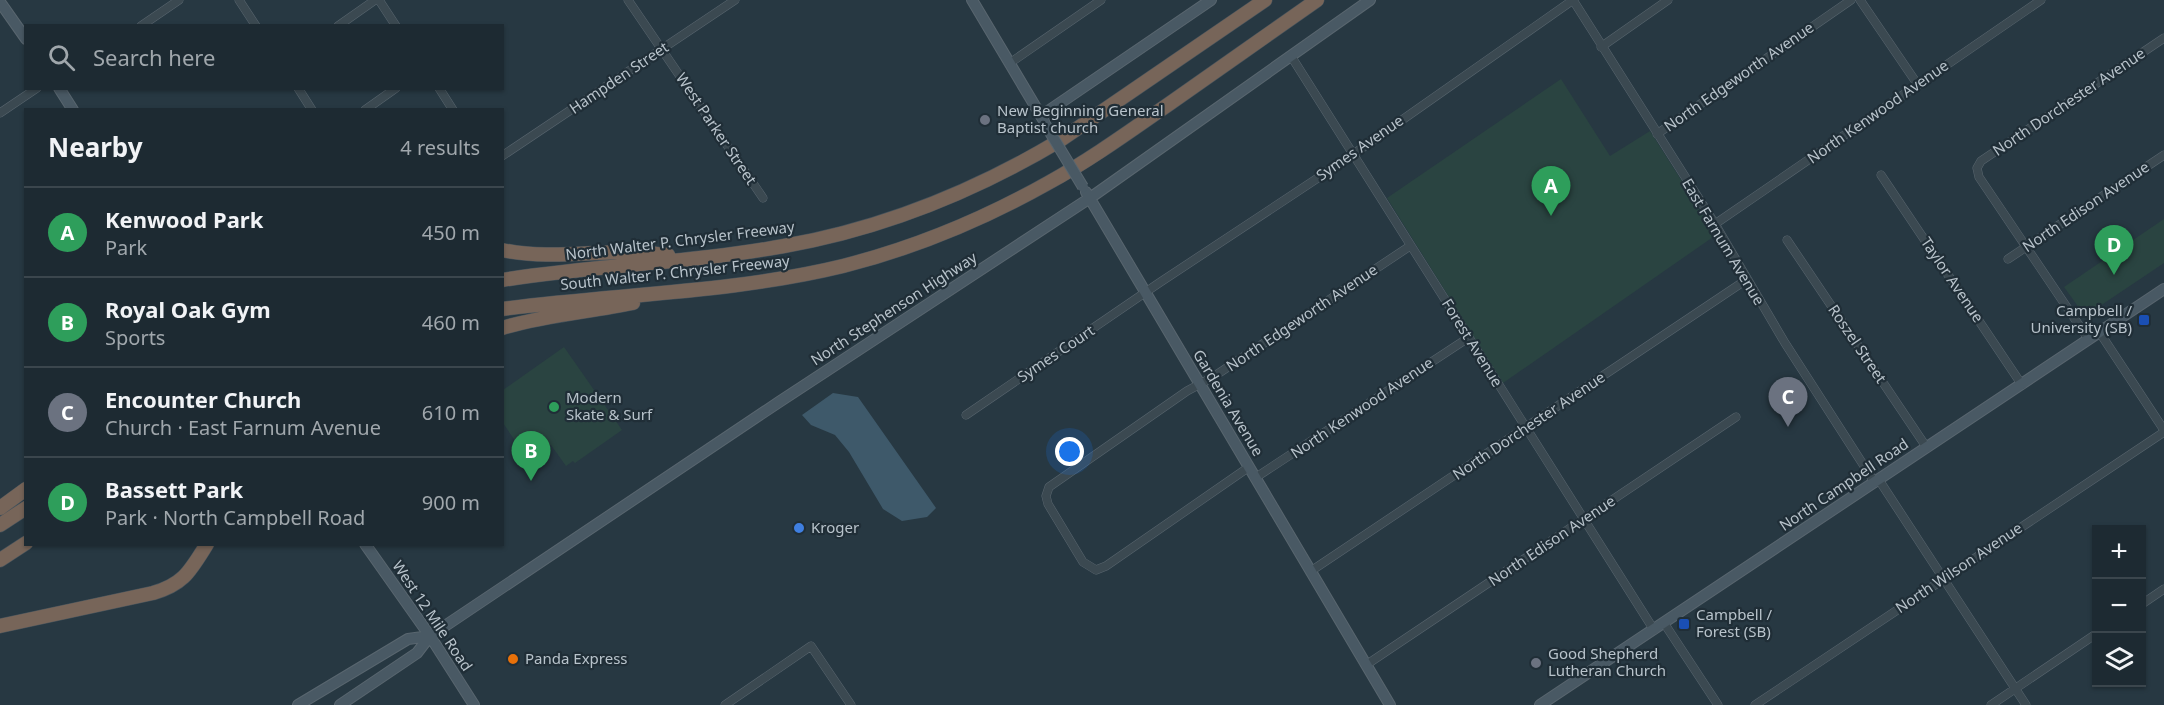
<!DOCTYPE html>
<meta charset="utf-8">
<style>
:root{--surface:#1d2a32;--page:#2a363e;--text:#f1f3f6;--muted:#a0a7ac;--line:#3b464d;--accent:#d93025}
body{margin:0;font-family:"Noto Sans",sans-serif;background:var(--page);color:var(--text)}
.controls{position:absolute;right:18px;bottom:18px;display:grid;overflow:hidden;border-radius:0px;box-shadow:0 2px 4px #0004}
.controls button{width:54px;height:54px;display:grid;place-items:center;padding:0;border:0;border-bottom:2px solid var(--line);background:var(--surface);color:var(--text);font:30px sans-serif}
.you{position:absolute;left:1070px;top:452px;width:21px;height:21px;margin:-15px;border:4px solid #fff;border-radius:50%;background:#1a73e8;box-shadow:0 0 0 9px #1a73e833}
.badge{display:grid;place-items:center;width:39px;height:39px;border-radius:50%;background:var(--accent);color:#fff;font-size:20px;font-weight:700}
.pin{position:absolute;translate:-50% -50px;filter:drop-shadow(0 2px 3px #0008)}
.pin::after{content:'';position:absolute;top:32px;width:21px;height:18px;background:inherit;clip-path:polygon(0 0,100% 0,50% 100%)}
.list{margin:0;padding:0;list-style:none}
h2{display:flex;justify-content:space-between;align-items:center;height:78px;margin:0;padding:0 24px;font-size:26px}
h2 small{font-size:20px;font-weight:400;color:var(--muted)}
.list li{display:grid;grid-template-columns:39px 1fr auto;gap:18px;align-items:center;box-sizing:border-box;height:90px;padding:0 24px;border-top:2px solid var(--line)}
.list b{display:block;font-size:22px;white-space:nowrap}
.list p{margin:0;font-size:20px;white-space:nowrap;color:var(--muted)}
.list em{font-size:20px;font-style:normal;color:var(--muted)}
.icon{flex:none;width:33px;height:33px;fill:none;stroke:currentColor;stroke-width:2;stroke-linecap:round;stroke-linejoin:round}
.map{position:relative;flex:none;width:2164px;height:705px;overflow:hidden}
.search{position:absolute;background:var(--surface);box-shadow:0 2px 4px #0004;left:24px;top:24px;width:480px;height:66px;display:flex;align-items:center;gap:15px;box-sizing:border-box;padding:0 21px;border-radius:0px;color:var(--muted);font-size:22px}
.panel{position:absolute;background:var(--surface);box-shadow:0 2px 4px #0004;left:24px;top:108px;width:480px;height:438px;border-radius:0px}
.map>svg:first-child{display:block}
.green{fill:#2a4441}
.water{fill:#3e596a}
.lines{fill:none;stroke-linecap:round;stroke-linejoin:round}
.street-casing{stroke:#59666f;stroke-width:9}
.secondary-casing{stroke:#59666f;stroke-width:12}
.highway-casing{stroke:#46535c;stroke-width:15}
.street{stroke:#3b4951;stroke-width:8}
.secondary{stroke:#495964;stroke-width:10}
.highway{stroke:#776559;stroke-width:14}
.secondary-bridge-casing{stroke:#59666f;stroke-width:12;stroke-linecap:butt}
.secondary-bridge{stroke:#495964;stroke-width:10}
.worship-dot{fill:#6b7280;stroke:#202e37;stroke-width:2}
.transit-dot{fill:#1a4fb4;stroke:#202e37;stroke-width:2}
.leisure-dot{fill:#2e9e5b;stroke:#202e37;stroke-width:2}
.shop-dot{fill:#3f7fe0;stroke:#202e37;stroke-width:2}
.food-dot{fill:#e8710a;stroke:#202e37;stroke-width:2}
.labels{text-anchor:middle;stroke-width:4.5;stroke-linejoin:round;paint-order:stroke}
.street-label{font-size:15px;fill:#b8c3cb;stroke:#202e37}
.poi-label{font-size:15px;fill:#b8c3cb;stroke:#202e37;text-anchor:start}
</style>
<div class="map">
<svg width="2164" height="705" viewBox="0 0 2164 705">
<rect width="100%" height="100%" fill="#273842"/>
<!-- green -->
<path class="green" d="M 1561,79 L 1610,156 L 1650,131 L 1716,235 L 1503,383 L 1387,198 Z
M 2164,219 L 2164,263 L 2085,316 L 2064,287 Z
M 564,347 L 622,430 L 575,463 L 573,461 L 566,466 L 551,445 L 528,460 L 503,423 L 503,390 Z"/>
<!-- water -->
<path class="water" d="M 833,393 L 858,397 L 936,508 L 927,517 L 902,521 L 883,509 L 849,452 L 835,435 L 811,425 L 802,415 Z"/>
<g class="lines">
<!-- street casing -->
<g class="street-casing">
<path id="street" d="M 239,0 L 256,26
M 379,0 L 396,26
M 628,0 L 763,198
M 1860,0 L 1918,85
M 141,26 L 179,0
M 338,26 L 375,0
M 1601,47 L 1668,0
M 1291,56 L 1654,630
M 1010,63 L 1101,0
M 298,88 L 312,110
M 439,88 L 453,110
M 365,110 L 396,88
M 0,113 L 37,88
M 1657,134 L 1851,0
M 502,156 L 735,0
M 1881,175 L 2022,385
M 1715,224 L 2041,0
M 1787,240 L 1927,448
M 2008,259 L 2164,155
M 2100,333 L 2164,430
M 2089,340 L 1979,177 L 1977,168 L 1981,161 L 2164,38
M 966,415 L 1159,283 L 1345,160 L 1573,0 L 1715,224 L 1785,343 L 1875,483
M 1249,467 L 1106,566 L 1096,570 L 1083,562 L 1048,504 L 1046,496 L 1049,487 L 1187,391 L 1213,377 L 1410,246
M 1255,478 L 1468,338
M 1879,480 L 2026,705
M 1311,571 L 1746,280
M 2142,604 L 2164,589
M 1664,623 L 1718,705
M 1366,665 L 1736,417
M 725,705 L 811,646 L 851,705
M 1755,705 L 2164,432
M 1991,705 L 2096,634"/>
</g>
<!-- secondary casing -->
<g class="secondary-casing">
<path id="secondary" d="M 972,0 L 1044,121
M 0,2 L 26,39
M 59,88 L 73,110
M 1041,116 L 1211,0
M 1086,192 L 1390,705
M 365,544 L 430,636 L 474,705
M 298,705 L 408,639 L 430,636
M 340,705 L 417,653 L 430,636 L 779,402 L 1090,198 L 1370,0
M 1540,705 L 2164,289"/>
</g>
<!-- highway casing -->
<g class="highway-casing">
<path id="highway" d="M 502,250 C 545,259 587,252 630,252 C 643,252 655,254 668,255
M 502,280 C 596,265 691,263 784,246 C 881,229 975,191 1059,141 L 1265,0
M 502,309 C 616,294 732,293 843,266 C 914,248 984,219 1048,183 C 1090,160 1130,131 1169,104 C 1218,69 1268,35 1317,0
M 502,328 C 545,315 589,312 633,303
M 0,508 L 26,489
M 0,525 L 26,508
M 0,560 L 26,543
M 0,626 L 153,593 C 184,584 190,571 207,544"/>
</g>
<!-- street -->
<use href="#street" class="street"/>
<!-- secondary -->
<use href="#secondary" class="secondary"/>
<!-- highway -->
<use href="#highway" class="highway"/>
<!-- secondary-bridge casing -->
<g class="secondary-bridge-casing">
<path id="secondary-bridge" d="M 1045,124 L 1083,187"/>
</g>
<!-- secondary-bridge -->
<use href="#secondary-bridge" class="secondary-bridge"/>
</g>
<!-- markers -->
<g class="worship-dot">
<circle cx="985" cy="120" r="6"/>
<circle cx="1536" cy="663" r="6"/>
</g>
<g class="transit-dot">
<rect x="2138" y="314" width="12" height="12" rx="3"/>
<rect x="1678" y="618" width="12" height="12" rx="3"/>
</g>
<circle class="leisure-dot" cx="554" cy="407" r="6"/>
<circle class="shop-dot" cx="799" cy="528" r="6"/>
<circle class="food-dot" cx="513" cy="659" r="6"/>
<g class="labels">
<!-- street labels -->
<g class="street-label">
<text transform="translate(1739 77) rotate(-35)" y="5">North Edgeworth Avenue</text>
<text transform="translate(619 78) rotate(-34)" y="5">Hampden Street</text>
<text transform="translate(2069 102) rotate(-34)" y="5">North Dorchester Avenue</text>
<text transform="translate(1878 112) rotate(-35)" y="5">North Kenwood Avenue</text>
<text transform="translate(716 129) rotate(56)" y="5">West Parker Street</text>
<text transform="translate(1360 148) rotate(-35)" y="5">Symes Avenue</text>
<text transform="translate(2086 207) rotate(-34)" y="5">North Edison Avenue</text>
<text transform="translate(680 241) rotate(-7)" y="5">North Walter P. Chrysler Freeway</text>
<text transform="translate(1723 242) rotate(59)" y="5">East Farnum Avenue</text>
<text transform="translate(675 273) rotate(-6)" y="5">South Walter P. Chrysler Freeway</text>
<text transform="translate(1952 280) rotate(56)" y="5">Taylor Avenue</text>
<text transform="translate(894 309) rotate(-33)" y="5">North Stephenson Highway</text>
<text transform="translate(1302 318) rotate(-34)" y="5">North Edgeworth Avenue</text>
<text transform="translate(1472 343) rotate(58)" y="5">Forest Avenue</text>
<text transform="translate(1857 344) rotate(56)" y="5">Roszel Street</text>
<text transform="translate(1056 354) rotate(-34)" y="5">Symes Court</text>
<text transform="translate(1228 403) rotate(59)" y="5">Gardenia Avenue</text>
<text transform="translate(1362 408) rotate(-34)" y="5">North Kenwood Avenue</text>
<text transform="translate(1529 426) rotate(-34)" y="5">North Dorchester Avenue</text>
<text transform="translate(1844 485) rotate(-34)" y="5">North Campbell Road</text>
<text transform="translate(1552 541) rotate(-34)" y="5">North Edison Avenue</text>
<text transform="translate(1959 568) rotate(-34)" y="5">North Wilson Avenue</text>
<text transform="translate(432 616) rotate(56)" y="5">West 12 Mile Road</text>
</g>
<!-- poi labels -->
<g class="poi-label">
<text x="997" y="116">New Beginning General<tspan x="997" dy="17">Baptist church</tspan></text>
<text x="2132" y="316" text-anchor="end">Campbell /<tspan x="2132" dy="17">University (SB)</tspan></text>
<text x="566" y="403">Modern<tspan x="566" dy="17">Skate &amp; Surf</tspan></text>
<text x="811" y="533">Kroger</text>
<text x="1696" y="620">Campbell /<tspan x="1696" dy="17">Forest (SB)</tspan></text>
<text x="1548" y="659">Good Shepherd<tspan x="1548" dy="17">Lutheran Church</tspan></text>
<text x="525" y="664">Panda Express</text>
</g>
</g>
</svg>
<div class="controls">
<button>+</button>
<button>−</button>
<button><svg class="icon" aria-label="layers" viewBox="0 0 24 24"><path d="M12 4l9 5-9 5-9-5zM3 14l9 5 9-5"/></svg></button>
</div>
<div class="you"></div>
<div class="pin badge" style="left:1551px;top:216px;background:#2e9e5b">A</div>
<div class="pin badge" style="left:531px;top:481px;background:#2e9e5b">B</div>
<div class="pin badge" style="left:1788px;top:427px;background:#6b7280">C</div>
<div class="pin badge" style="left:2114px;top:275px;background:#2e9e5b">D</div>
<div class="search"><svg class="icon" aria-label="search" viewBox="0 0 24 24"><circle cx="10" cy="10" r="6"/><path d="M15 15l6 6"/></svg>Search here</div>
<section class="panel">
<h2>Nearby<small>4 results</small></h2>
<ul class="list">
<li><span class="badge" style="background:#2e9e5b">A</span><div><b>Kenwood Park</b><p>Park</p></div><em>450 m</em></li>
<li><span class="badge" style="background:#2e9e5b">B</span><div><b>Royal Oak Gym</b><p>Sports</p></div><em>460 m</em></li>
<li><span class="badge" style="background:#6b7280">C</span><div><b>Encounter Church</b><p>Church · East Farnum Avenue</p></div><em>610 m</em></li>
<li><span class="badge" style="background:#2e9e5b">D</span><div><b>Bassett Park</b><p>Park · North Campbell Road</p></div><em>900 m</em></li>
</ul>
</section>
</div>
